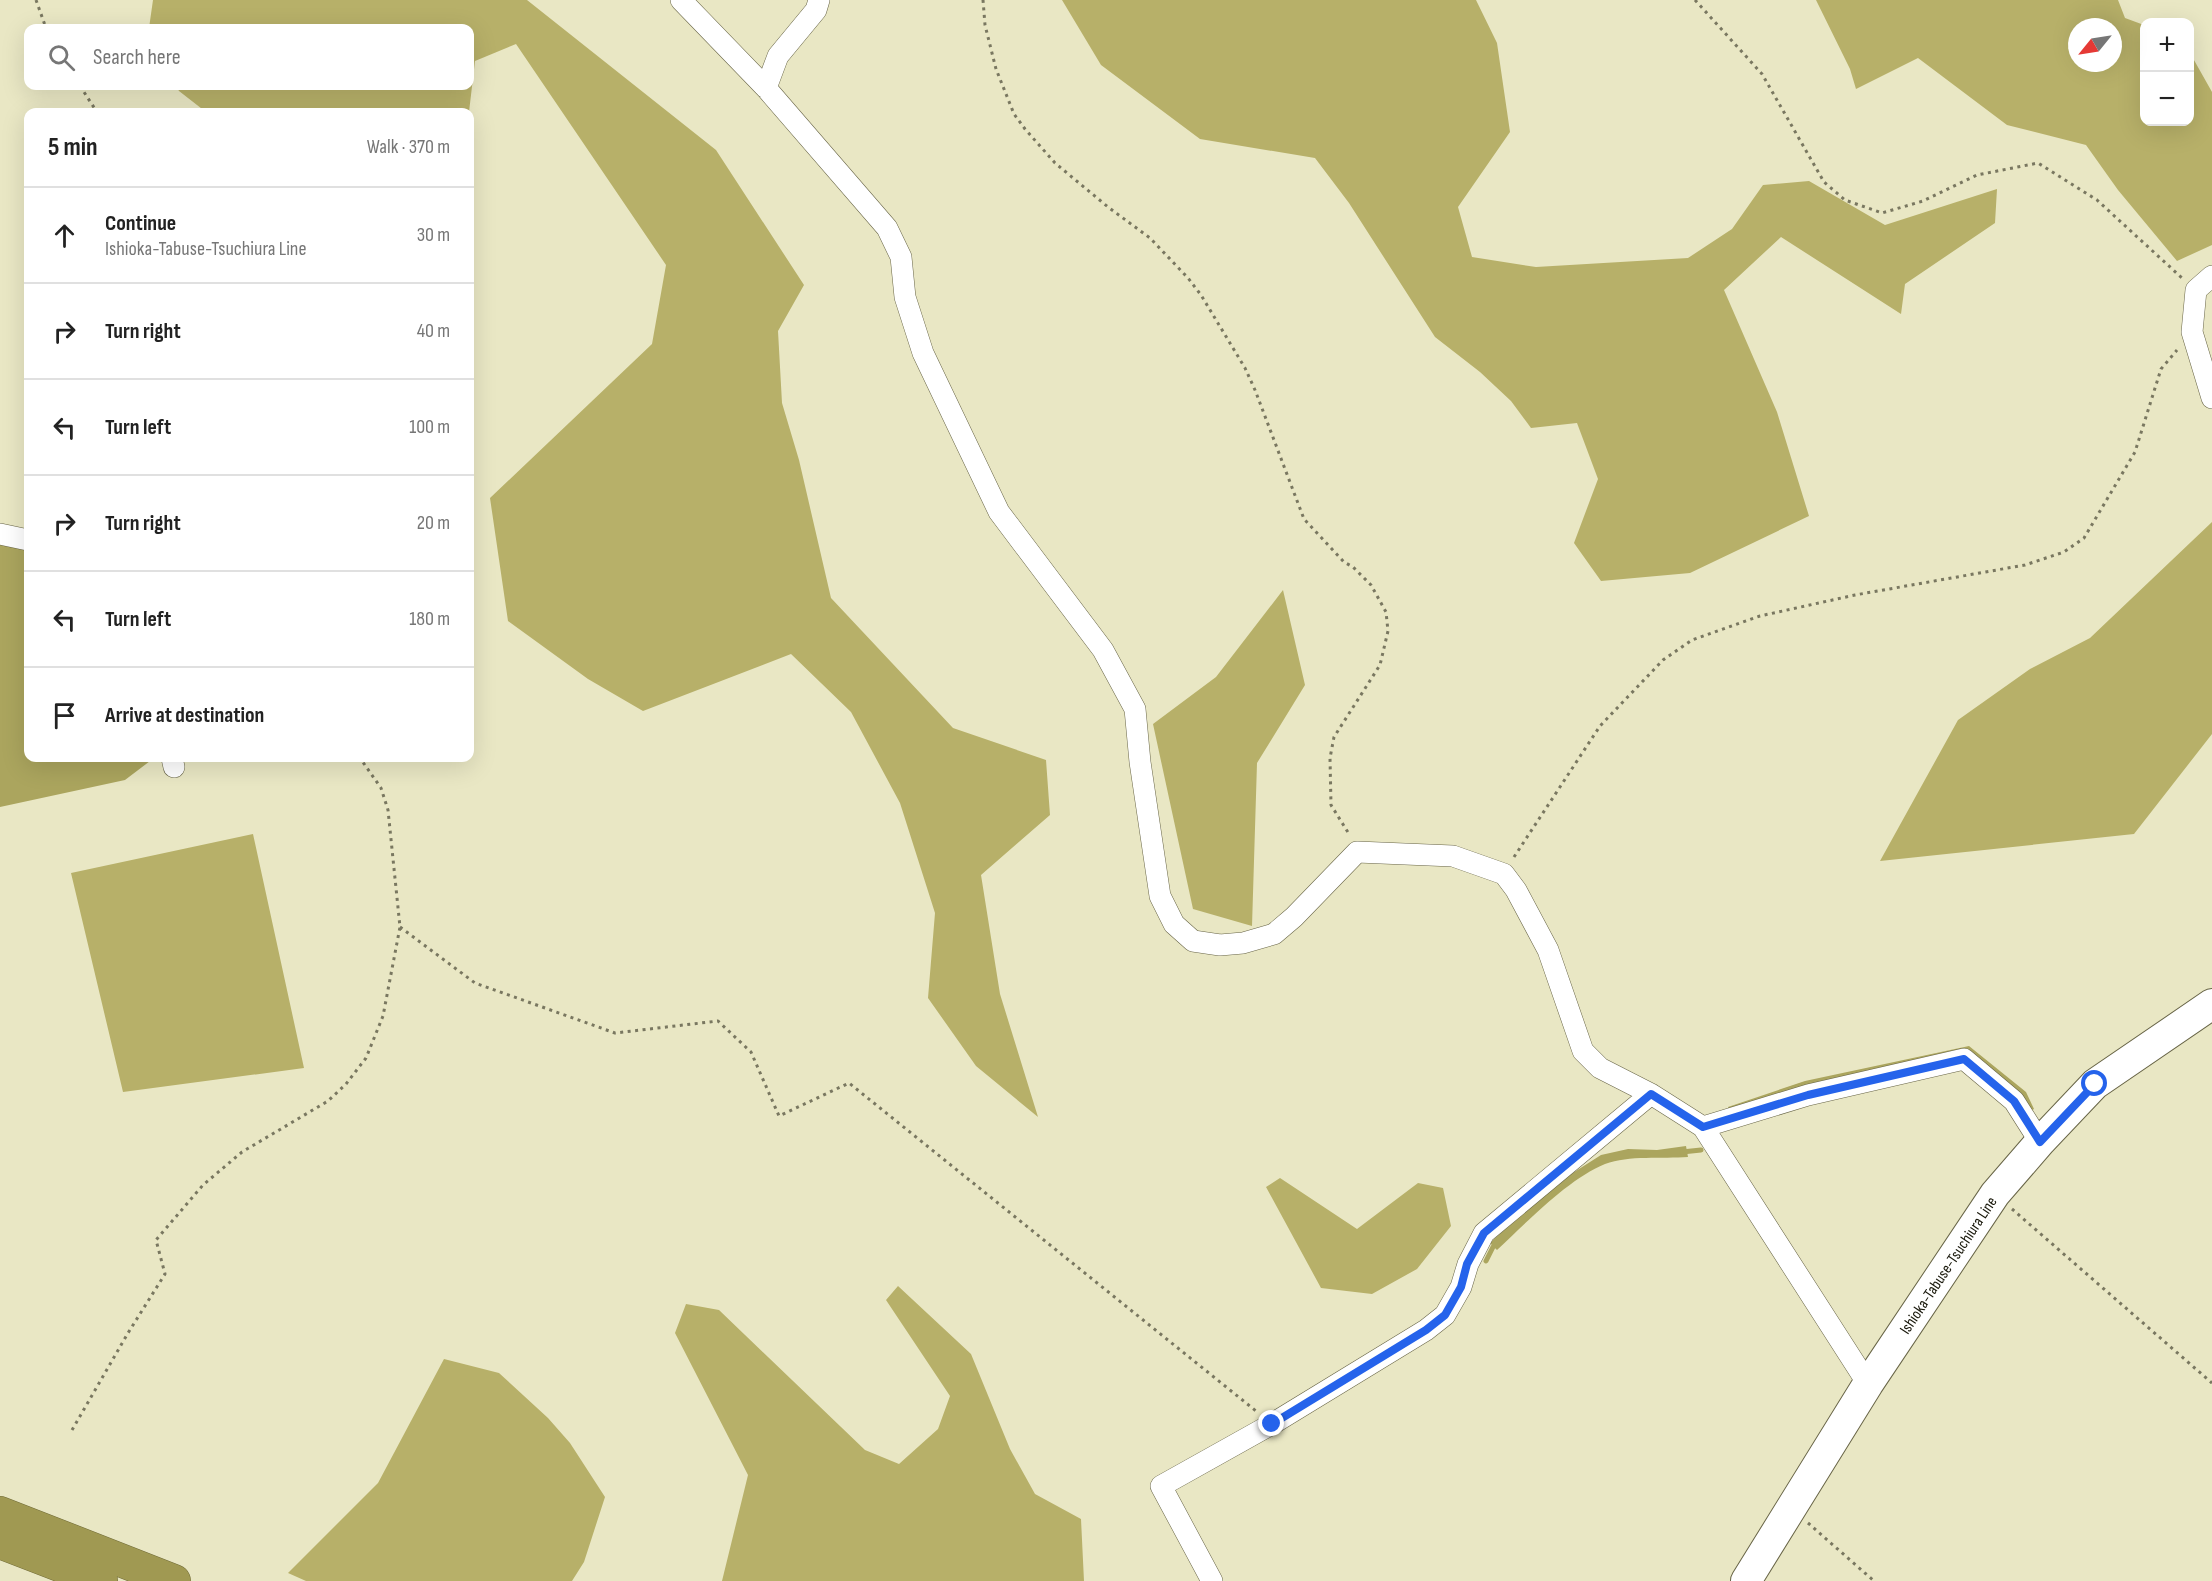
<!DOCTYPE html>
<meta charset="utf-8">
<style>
:root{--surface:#fff;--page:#f6f6f6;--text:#222;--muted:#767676;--line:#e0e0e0}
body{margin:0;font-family:"Sofia Sans Condensed",sans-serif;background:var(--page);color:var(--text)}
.controls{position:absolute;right:18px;top:18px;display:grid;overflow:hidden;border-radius:12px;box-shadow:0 6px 24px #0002}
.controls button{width:54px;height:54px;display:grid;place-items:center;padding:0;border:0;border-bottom:2px solid var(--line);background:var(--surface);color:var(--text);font:30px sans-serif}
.compass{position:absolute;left:2068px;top:18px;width:54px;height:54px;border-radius:50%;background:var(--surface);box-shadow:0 6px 24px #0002;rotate:240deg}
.stop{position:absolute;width:18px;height:18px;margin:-14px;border:4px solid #2563eb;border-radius:50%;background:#fff}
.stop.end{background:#2563eb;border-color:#fff;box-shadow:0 2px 6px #0008}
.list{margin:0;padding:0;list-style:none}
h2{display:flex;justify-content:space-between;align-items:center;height:78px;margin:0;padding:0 24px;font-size:26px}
h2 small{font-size:20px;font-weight:400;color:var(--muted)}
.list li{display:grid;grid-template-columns:39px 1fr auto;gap:18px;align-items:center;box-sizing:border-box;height:96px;padding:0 24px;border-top:2px solid var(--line)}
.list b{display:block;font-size:22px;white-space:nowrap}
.list p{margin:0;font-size:20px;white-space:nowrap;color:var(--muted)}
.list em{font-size:20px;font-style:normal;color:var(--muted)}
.icon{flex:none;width:33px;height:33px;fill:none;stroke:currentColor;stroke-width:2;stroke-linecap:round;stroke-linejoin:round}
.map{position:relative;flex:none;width:2212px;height:1581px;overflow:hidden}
.search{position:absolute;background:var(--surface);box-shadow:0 6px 24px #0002;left:24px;top:24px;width:450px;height:66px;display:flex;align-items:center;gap:15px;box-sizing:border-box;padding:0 21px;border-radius:12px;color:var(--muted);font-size:22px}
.panel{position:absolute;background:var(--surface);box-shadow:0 6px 24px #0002;left:24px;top:108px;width:450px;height:654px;border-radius:12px}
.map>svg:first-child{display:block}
.forest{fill:#b7b069;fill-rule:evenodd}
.water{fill:#aba55e}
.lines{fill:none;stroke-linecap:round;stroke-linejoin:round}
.stream{stroke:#aba55e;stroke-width:5}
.street-casing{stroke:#686547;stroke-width:22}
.secondary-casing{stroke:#686547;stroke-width:32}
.highway-casing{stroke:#716c39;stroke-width:34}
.path{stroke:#797760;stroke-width:3;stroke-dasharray:3 4.5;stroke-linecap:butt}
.street{stroke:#fff;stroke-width:21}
.secondary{stroke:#fff;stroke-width:30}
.highway{stroke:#a09952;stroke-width:33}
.route{stroke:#2563eb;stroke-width:8}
.labels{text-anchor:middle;stroke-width:5;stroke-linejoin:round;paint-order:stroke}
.street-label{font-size:16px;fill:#19180b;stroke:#fff}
</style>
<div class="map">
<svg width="2212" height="1581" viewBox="0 0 2212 1581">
<rect width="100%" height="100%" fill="#e9e7c4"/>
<!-- forest -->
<path class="forest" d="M 153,0 L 527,0 L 716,150 L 804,285 L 778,331 L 782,403 L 799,460 L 831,598 L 953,728 L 1046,760 L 1050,815 L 981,875 L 1000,994 L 1038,1117 L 976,1066 L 928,998 L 935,913 L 900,803 L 851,712 L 791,654 L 643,711 L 588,679 L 508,621 L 490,498 L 652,344 L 666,265 L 516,44 L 475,61 L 469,112 L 206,112 L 179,91 L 176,86 L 470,86 L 470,28 L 149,28 Z
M 1062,0 L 1476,0 L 1497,43 L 1510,132 L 1458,207 L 1472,257 L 1536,267 L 1688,258 L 1732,229 L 1763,185 L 1809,181 L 1885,225 L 1997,189 L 1995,223 L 1905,284 L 1901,314 L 1781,237 L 1724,290 L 1777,412 L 1809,516 L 1690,573 L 1601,581 L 1574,543 L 1598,479 L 1577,423 L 1531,428 L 1511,401 L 1480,372 L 1435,337 L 1349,203 L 1315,158 L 1200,139 L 1101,65 Z
M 1816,0 L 2118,0 L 2125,18 L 2144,25 L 2144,122 L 2190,122 L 2190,53 L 2212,92 L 2212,245 L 2177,261 L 2118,190 L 2086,145 L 2007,125 L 1918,58 L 1856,89 L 1850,69 ZM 2077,27 L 2113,27 L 2113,63 L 2077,63 Z
M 2212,522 L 2212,734 L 2134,834 L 1880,861 L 1958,720 L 2030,669 L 2090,638 Z
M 1283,590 L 1305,685 L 1257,763 L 1252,926 L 1193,909 L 1153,724 L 1216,677 Z
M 253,834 L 304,1068 L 123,1092 L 71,873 Z
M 1280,1178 L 1357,1229 L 1418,1183 L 1443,1188 L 1451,1226 L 1417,1269 L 1372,1294 L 1321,1288 L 1266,1187 Z
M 898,1286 L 971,1354 L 1010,1449 L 1035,1494 L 1081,1519 L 1084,1581 L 722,1581 L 748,1475 L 675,1333 L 686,1304 L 719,1310 L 865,1450 L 899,1464 L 938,1429 L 950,1396 L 886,1300 Z
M 444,1359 L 499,1373 L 548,1418 L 570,1443 L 605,1497 L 584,1562 L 572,1581 L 306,1581 L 288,1573 L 378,1483 Z"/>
<!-- water -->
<path class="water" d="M 0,544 L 28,549 L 28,758 L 154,758 L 125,780 L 0,807 Z
M 1969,1046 L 2026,1092 L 2034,1109 L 2025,1113 L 1966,1054 L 1731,1116 L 1728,1107 L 1805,1081 Z
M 1686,1146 L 1688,1157 C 1662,1159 1629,1155 1605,1164 C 1568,1179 1526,1223 1497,1250 L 1490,1243 L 1546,1190 L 1601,1155 L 1628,1149 L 1657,1150 Z"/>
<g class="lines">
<!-- stream -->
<path class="stream" d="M 1682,1152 L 1701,1150
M 1486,1261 L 1493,1247 L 1498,1242"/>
<!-- street casing -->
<g class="street-casing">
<path id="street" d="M 681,0 L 766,88 L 887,228 L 901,257 L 905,297 L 923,353 L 999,512 L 1103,650 L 1135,709 L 1140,762 L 1160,896 L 1174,924 L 1193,941 L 1220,945 L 1243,943 L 1274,934 L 1294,917 L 1357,852 L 1453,856 L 1504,874 L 1516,890 L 1548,950 L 1583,1051 L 1600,1068 L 1651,1094 L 1703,1127 L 1868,1384
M 766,88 L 778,56 L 816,10 L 819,0
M 2212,276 L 2196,290 L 2192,332 L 2212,398
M 0,534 L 28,540
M 172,758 L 174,767
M 1703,1127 L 1808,1095 L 1964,1059 L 2014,1101 L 2040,1142
M 1212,1581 L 1161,1486 L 1272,1424 L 1426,1330 L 1445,1315 L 1461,1287 L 1468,1264 L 1484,1233 L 1651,1094"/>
</g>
<!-- secondary casing -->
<g class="secondary-casing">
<g id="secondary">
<path id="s1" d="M 1746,1581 L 1868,1384 L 1995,1194 L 2040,1142 L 2095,1084 L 2212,1004"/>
</g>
</g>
<!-- highway casing -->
<g class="highway-casing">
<path id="highway" d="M 0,1513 L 174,1581
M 0,1542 L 101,1581"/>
</g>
<!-- path -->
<path class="path" d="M 36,0 L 46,28
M 983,0 L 985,25 L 996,69 L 1014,114 L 1025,129 L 1055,163 L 1108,207 L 1150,238 L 1188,278 L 1201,295 L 1245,368 L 1255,390 L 1304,519 L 1344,562 L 1353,567 L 1371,585 L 1386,612 L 1388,631 L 1380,665 L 1334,737 L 1330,758 L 1331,805 L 1349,834
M 1695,0 L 1762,74 L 1824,182 L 1845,200 L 1882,213 L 1923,201 L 1977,175 L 2038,163 L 2097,200 L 2182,278
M 80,86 L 97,112
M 1514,857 L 1600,726 L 1663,660 L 1692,640 L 1760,616 L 1855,595 L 2025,565 L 2064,552 L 2084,538 L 2135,452 L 2161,369 L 2177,350
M 400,927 L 475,983 L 615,1033 L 718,1021 L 751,1052 L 779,1116 L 849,1083 L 1256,1411
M 2012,1209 L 2212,1383
M 72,1430 L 128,1333 L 165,1274 L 156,1240 L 203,1185 L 242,1152 L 328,1101 L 346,1084 L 366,1058 L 383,1016 L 400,927 L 388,810 L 381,788 L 360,758
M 1808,1523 L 1874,1581"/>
<!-- street -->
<use href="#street" class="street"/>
<!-- secondary -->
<use href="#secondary" class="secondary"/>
<!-- highway -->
<use href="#highway" class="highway"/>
</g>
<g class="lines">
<!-- route -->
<path class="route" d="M 1272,1424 L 1426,1330 L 1445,1315 L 1461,1287 L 1467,1264 L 1484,1233 L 1651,1094 L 1703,1127 L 1808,1095 L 1964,1059 L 2014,1101 L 2040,1142 L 2095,1084"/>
</g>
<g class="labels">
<!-- street labels -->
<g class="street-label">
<text dy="6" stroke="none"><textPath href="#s1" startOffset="375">Ishioka-Tabuse-Tsuchiura Line</textPath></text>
</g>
</g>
</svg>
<div class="controls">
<button>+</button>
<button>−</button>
</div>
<svg class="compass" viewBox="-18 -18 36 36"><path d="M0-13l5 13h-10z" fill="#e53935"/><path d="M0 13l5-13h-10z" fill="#767676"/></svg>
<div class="stop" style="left:2095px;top:1084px"></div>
<div class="stop end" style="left:1272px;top:1424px"></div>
<div class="search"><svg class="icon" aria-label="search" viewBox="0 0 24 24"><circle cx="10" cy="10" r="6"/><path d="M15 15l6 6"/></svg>Search here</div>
<section class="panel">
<h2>5 min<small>Walk · 370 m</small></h2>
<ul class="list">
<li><svg class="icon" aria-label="ahead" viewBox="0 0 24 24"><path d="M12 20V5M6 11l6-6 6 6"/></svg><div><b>Continue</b><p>Ishioka-Tabuse-Tsuchiura Line</p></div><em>30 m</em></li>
<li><svg class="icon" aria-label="right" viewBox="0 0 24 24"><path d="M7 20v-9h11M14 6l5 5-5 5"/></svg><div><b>Turn right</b></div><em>40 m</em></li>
<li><svg class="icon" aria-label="left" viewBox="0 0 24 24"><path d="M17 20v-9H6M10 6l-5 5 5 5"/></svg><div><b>Turn left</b></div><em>100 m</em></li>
<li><svg class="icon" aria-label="right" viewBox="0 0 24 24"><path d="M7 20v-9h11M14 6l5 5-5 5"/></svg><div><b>Turn right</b></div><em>20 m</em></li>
<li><svg class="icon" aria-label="left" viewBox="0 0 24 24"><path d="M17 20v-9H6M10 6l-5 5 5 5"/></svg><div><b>Turn left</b></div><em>180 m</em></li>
<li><svg class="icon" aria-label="arrive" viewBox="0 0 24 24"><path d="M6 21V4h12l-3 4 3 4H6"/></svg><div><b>Arrive at destination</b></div></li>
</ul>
</section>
</div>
